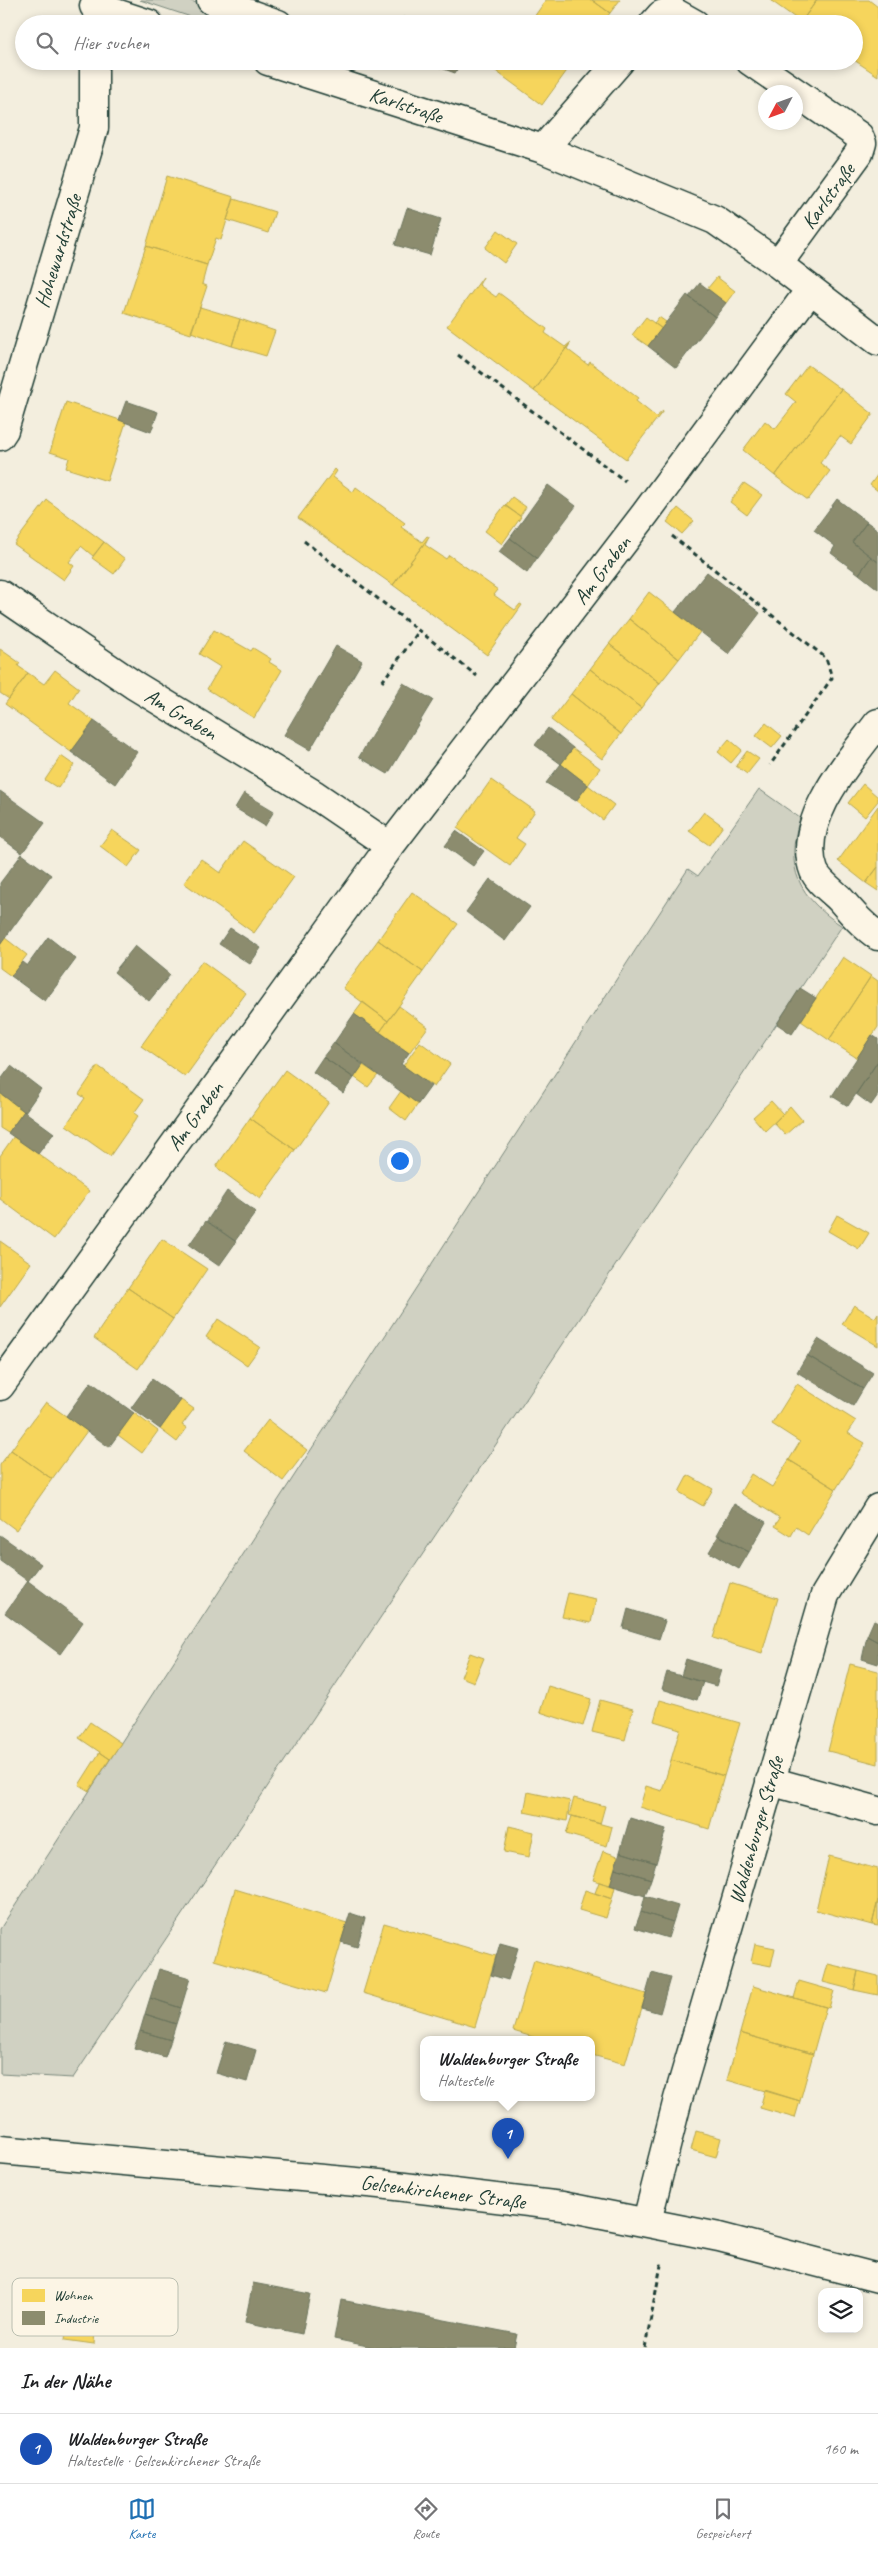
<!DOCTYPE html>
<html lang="de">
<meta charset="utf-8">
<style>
:root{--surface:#fff;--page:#f2f2f2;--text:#202124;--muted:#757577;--line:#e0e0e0;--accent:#1f6fb2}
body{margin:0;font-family:Caveat,sans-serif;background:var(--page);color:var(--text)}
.controls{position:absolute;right:15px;bottom:15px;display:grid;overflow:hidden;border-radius:10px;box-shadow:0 2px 8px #0003}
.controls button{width:45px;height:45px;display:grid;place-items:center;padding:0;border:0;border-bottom:1px solid var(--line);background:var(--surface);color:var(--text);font:25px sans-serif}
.compass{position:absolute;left:758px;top:85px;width:45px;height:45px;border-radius:50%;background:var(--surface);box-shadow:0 2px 8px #0003;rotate:229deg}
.you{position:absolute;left:399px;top:1160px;width:18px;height:18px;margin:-12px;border:4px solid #fff;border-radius:50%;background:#1a73e8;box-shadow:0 0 0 8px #1a73e833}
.badge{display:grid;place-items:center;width:32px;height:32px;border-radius:50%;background:var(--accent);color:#fff;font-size:16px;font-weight:700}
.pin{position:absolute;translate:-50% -41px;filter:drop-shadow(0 1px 2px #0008)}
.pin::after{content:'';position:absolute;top:26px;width:18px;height:15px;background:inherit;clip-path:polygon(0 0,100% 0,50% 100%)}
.popup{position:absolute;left:420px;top:2036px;width:175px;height:65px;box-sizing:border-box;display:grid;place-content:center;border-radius:10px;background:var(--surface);filter:drop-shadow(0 1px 4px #0005);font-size:16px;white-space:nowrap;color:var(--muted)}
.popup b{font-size:19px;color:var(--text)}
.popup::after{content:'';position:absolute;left:50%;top:100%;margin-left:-10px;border:10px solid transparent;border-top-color:var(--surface)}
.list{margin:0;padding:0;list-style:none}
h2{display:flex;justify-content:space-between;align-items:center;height:65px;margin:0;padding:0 20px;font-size:21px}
h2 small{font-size:16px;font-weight:400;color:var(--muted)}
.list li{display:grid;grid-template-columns:32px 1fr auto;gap:15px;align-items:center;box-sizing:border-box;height:70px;padding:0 20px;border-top:1px solid var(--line)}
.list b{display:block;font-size:19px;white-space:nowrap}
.list p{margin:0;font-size:16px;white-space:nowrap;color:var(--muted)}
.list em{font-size:16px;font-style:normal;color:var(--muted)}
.icon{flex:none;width:28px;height:28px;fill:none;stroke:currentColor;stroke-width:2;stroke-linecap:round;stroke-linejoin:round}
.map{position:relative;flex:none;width:878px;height:2348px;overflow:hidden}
.search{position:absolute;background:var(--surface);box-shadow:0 2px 8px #0003;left:15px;right:15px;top:15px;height:55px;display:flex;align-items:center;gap:12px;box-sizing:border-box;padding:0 18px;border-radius:28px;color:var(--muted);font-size:19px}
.sheet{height:135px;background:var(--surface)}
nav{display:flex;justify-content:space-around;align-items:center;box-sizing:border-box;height:70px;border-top:1px solid var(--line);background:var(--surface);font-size:14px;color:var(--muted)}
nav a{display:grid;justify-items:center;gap:2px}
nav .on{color:var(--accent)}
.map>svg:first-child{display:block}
.green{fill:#d0d1c2;stroke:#78877b}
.homes{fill:#f6d55c;stroke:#b6a750}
.industry{fill:#8c8c6e;stroke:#6b745d}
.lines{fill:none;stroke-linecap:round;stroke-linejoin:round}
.minor-casing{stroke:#1f3d34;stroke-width:31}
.major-casing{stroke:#1f3d34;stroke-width:31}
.path{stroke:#1f3d34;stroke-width:3;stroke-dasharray:5 4;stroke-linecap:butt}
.minor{stroke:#fcf5e5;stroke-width:28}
.major{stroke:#fcf5e5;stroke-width:28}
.labels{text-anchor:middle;stroke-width:5;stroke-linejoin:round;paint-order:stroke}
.street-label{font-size:21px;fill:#1f3d34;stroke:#fcf5e5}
.key{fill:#fcf5e5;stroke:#babeb0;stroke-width:1}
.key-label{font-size:14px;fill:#1f3d34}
</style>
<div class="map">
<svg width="878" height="2348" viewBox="0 0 878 2348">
<rect width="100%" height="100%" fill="#f3eede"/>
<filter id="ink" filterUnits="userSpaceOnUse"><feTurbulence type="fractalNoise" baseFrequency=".02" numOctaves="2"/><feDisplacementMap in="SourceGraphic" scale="10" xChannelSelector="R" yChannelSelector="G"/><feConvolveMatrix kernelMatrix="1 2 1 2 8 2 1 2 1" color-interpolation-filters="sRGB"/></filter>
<g filter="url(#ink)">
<!-- green -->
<path class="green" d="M 140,0 L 189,0 L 245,24 L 212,24 Z
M 759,789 L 800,818 C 784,869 799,897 842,926 L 73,2078 L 0,2074 L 0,1929 L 688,869 L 698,876 Z"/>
<!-- homes -->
<path class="homes" d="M 546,0 L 592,0 L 610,13 L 602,24 L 529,24 Z
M 592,0 L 620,0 L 610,13 Z
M 770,0 L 817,0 L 801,22 Z
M 817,0 L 869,0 L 878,7 L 878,76 L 854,60 L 854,24 L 801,22 Z
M 499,61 L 574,61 L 542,105 L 493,69 Z
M 167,176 L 234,197 L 221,240 L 216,238 L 207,265 L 146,246 Z
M 234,199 L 275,212 L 268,233 L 227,220 Z
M 498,230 L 517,244 L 504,263 L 485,248 Z
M 146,246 L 207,265 L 202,284 L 207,286 L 191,334 L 124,313 Z
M 483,277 L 479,285 L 496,297 L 499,293 L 547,329 L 545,333 L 565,347 L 571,342 L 534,391 L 447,326 Z
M 717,277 L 735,291 L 726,303 L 707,289 Z
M 200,307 L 240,319 L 232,346 L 191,332 Z
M 646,317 L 662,329 L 648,346 L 632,335 Z
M 659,317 L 666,322 L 662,329 L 654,323 Z
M 240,319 L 275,331 L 266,356 L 232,346 Z
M 571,342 L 567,349 L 588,365 L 590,362 L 638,398 L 636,401 L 656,417 L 663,411 L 626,459 L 534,391 Z
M 808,365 L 841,389 L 775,476 L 743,450 L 765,421 L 775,429 L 796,402 L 786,394 Z
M 841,389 L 873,414 L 851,444 L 840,436 L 820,463 L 830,471 L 808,500 L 775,476 Z
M 66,402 L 126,422 L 107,481 L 66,468 L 69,458 L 50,452 Z
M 335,469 L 337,471 L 333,477 L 353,492 L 356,487 L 405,523 L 401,527 L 422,542 L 427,536 L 429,537 L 393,585 L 298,518 Z
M 878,474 L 878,491 L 870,485 Z
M 744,483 L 762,495 L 747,515 L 730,502 Z
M 512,497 L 526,507 L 520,516 L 505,506 Z
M 47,500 L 104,542 L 93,556 L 81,546 L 69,562 L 74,566 L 64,580 L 14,544 Z
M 505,505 L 521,517 L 502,544 L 485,531 Z
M 678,508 L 694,521 L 682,534 L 667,522 Z
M 429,537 L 425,545 L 446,559 L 449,555 L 498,590 L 494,595 L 515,610 L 520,604 L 522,605 L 487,655 L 393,585 Z
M 104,542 L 125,559 L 114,574 L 92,558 Z
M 649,592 L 700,632 L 679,659 L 629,619 Z
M 629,619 L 679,659 L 660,683 L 609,644 Z
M 214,630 L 251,651 L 253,648 L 271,659 L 269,662 L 282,670 L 254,718 L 207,689 L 220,667 L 199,654 Z
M 609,644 L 660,683 L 641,708 L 590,669 Z
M 0,649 L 20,663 L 18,666 L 28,673 L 9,699 L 0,693 Z
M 590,669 L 641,708 L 621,734 L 571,694 Z
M 55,670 L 79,688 L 69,703 L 94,721 L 71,752 L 5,704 L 28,673 L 44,684 Z
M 571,694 L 621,734 L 602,759 L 551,720 Z
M 766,723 L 782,736 L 772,748 L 756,736 Z
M 729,739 L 742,750 L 731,763 L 718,752 Z
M 573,748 L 600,768 L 588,785 L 561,764 Z
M 747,751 L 759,759 L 747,774 L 736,766 Z
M 61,756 L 74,765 L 58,788 L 45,780 Z
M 491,780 L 535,811 L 516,838 L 525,844 L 510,866 L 457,828 Z
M 863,784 L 878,797 L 878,801 L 865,817 L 848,803 Z
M 588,785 L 614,805 L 603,820 L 576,800 Z
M 878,806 L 878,867 L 866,883 L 838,861 Z
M 704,812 L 723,826 L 709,845 L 689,831 Z
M 112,830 L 141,850 L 128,867 L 100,846 Z
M 243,841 L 294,877 L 254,933 L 184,883 L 201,859 L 220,873 Z
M 878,867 L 878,891 L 866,883 Z
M 412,892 L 458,924 L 423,972 L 378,940 Z
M 5,938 L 27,955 L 11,976 L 0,968 L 0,945 Z
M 378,940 L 423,972 L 388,1021 L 343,988 Z
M 843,957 L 871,976 L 829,1040 L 801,1021 Z
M 202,961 L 246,993 L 185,1077 L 141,1046 Z
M 871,976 L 878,981 L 878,1027 L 857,1058 L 829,1040 Z
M 363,1002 L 388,1021 L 380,1032 L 354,1014 Z
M 399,1006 L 428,1027 L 409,1053 L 380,1032 Z
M 420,1042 L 450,1064 L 434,1087 L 403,1066 Z
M 363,1065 L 378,1075 L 368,1087 L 354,1077 Z
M 98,1066 L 144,1099 L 134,1113 L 138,1116 L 110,1156 L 66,1125 L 85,1098 L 79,1094 Z
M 285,1070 L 329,1102 L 295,1150 L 250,1118 Z
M 401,1091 L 418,1104 L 406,1121 L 389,1108 Z
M 0,1093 L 24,1111 L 8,1133 L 0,1128 Z
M 771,1101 L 783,1114 L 765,1131 L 753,1117 Z
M 790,1106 L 802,1120 L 785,1135 L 774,1123 Z
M 250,1118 L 295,1150 L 260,1199 L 216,1167 Z
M 14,1136 L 89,1191 L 54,1239 L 0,1199 L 0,1156 Z
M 837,1215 L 869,1233 L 859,1249 L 828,1231 Z
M 162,1239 L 207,1269 L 173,1319 L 128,1288 Z
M 0,1241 L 31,1263 L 0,1307 Z
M 128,1288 L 173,1319 L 138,1369 L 94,1338 Z
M 854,1305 L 875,1318 L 878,1313 L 878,1346 L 842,1324 Z
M 218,1319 L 260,1347 L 247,1365 L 206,1337 Z
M 797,1384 L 856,1421 L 848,1433 L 865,1443 L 836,1489 L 789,1460 L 800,1442 L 772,1424 Z
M 181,1400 L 194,1409 L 182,1425 L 187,1428 L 177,1442 L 160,1429 Z
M 46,1402 L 87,1431 L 52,1479 L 11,1450 Z
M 134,1413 L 158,1431 L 142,1453 L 118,1435 Z
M 268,1420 L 307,1450 L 283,1481 L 244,1451 Z
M 11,1450 L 52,1479 L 16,1530 L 0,1518 L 0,1465 Z
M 789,1460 L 836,1489 L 808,1535 L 796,1527 L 791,1536 L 775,1526 L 780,1518 L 740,1493 L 751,1474 L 772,1487 Z
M 688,1475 L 713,1489 L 703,1506 L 679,1492 Z
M 730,1583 L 778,1598 L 762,1653 L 713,1638 Z
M 568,1593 L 596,1599 L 591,1623 L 562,1617 Z
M 470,1653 L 484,1658 L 474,1682 L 461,1677 Z
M 850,1664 L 878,1671 L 878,1764 L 828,1751 Z
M 548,1686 L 591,1699 L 583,1726 L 540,1712 Z
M 600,1700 L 633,1709 L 625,1740 L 592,1732 Z
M 660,1700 L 740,1723 L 724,1776 L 671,1760 L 680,1729 L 654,1721 Z
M 90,1722 L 121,1743 L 110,1759 L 79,1738 Z
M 100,1752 L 110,1759 L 89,1791 L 79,1785 Z
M 671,1760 L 724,1776 L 709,1829 L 640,1807 L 646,1786 L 662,1791 Z
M 528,1792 L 570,1801 L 567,1821 L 524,1812 Z
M 574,1798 L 605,1806 L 600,1824 L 569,1815 Z
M 572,1816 L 612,1827 L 607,1846 L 566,1834 Z
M 509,1826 L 534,1832 L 529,1857 L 504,1852 Z
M 603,1851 L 618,1856 L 610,1885 L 593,1880 Z
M 829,1856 L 878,1869 L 878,1900 L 872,1925 L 816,1910 Z
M 599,1882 L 615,1887 L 612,1899 L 595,1893 Z
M 235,1889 L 347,1923 L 326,1993 L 214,1960 Z
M 585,1890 L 612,1899 L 606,1918 L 579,1910 Z
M 878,1900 L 878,1926 L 872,1925 Z
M 384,1923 L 496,1956 L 475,2027 L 363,1993 Z
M 755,1944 L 775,1948 L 771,1966 L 751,1962 Z
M 534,1960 L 646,1994 L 625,2064 L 592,2055 L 592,2040 L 543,2040 L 513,2031 Z
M 828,1964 L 858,1971 L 854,1990 L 823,1982 Z
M 858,1971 L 878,1976 L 878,1995 L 854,1990 Z
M 799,1981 L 834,1991 L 829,2008 L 794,1998 Z
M 753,1986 L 826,2007 L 813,2054 L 740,2033 Z
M 740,2033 L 813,2054 L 800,2101 L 727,2080 Z
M 765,2090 L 800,2101 L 795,2118 L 760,2108 Z
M 696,2131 L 721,2138 L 716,2157 L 691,2150 Z
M 68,2313 L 96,2315 L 94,2344 L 65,2340 Z"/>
<!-- industry -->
<path class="industry" d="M 403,17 L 422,24 L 401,24 Z
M 422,61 L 462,61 L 455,73 Z
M 407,208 L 441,219 L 430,255 L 395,245 Z
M 700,283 L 726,303 L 715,317 L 689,297 Z
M 687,295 L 715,317 L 676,368 L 648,346 Z
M 126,401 L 158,412 L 151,432 L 119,420 Z
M 548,485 L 576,506 L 537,558 L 510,538 Z
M 837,499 L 867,522 L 852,542 L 871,557 L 859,574 L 831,553 L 835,546 L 814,530 Z
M 867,522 L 878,530 L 878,562 L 852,542 Z
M 510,538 L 537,558 L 527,573 L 499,552 Z
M 871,557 L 878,562 L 878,589 L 859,574 Z
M 707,572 L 760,613 L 729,654 L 675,612 Z
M 336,646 L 362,661 L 310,750 L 284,735 Z
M 403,683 L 433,700 L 388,774 L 359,757 Z
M 94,721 L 137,752 L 115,784 L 71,752 Z
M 548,728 L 573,748 L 561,764 L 535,745 Z
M 561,764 L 588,785 L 576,801 L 546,783 Z
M 0,791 L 45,823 L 22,853 L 0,837 Z
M 244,793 L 274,811 L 265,826 L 235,808 Z
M 456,831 L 484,851 L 473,866 L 445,846 Z
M 22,854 L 51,875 L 0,945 L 0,883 Z
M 490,879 L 530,907 L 505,941 L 466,912 Z
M 230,928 L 261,948 L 250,964 L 219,944 Z
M 48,937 L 76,959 L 45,1001 L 11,976 L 22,962 L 27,966 Z
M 135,946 L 170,975 L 149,1001 L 114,972 Z
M 800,988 L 816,998 L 792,1034 L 777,1024 Z
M 354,1014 L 409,1053 L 401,1064 L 431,1086 L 418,1104 L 334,1043 Z
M 872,1035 L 878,1039 L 878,1061 L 848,1106 L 832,1096 Z
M 334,1043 L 363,1065 L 354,1078 L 323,1057 Z
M 323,1057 L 354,1078 L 343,1093 L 313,1072 Z
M 878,1061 L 878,1095 L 871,1105 L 856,1094 Z
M 11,1066 L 41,1089 L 25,1112 L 0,1093 L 0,1081 Z
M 24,1111 L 54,1133 L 38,1154 L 8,1133 Z
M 227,1191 L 256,1212 L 235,1241 L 207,1221 Z
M 206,1221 L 236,1242 L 219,1266 L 189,1245 Z
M 818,1339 L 873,1373 L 863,1389 L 808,1356 Z
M 807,1355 L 863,1389 L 853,1406 L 797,1372 Z
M 152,1379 L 181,1400 L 160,1429 L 131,1408 Z
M 91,1382 L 134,1413 L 109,1447 L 66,1416 Z
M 734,1504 L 766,1522 L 749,1552 L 717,1535 Z
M 0,1535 L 41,1564 L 28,1581 L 0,1561 Z
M 719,1535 L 749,1552 L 739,1569 L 709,1552 Z
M 28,1581 L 83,1622 L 60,1654 L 5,1613 Z
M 628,1609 L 665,1621 L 659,1639 L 623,1628 Z
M 874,1620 L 878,1622 L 878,1642 L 867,1636 Z
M 867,1636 L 878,1642 L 878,1664 L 862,1659 Z
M 686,1659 L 721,1670 L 716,1686 L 681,1676 Z
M 667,1672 L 703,1682 L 697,1700 L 662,1689 Z
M 630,1818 L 666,1829 L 656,1863 L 620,1852 Z
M 620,1852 L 656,1863 L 651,1879 L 615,1868 Z
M 615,1868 L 651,1879 L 645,1896 L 610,1885 Z
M 645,1896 L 678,1906 L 673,1922 L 641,1912 Z
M 641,1912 L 673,1922 L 668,1938 L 635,1928 Z
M 350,1913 L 365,1918 L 357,1947 L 341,1942 Z
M 500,1943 L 518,1948 L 508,1980 L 491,1975 Z
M 159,1969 L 190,1978 L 181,2008 L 150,1998 Z
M 652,1973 L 670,1978 L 660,2013 L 642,2008 Z
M 150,1998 L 181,2008 L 176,2024 L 145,2014 Z
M 145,2014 L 176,2024 L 171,2040 L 140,2031 Z
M 140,2031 L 171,2040 L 165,2057 L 134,2048 Z
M 226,2041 L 256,2050 L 247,2082 L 216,2073 Z
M 253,2283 L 310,2294 L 302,2334 L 245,2322 Z
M 341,2300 L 517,2334 L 514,2348 L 377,2348 L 334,2339 Z"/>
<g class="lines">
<!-- minor casing -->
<g class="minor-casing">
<path id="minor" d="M 211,0 L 278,24
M 94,6 L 149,24
M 653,24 L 661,15 L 672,11 L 695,24
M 268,61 L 543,149 L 715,220 L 778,264 L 878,341
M 750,61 L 859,136 L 862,143 L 859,153 L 778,264
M 543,149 L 620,61
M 0,436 L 4,430 L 94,128 L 94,61
M 0,594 L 134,685 L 315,795 L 390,846
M 878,723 C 850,760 795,821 814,871 C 818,881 832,891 840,899 C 852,913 863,926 878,936
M 0,1386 L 390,846 L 645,514 L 810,290
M 770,1781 L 878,1811
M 647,2221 L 678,2099 L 825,1595 L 878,1508"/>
</g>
<!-- major casing -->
<g class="major-casing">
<path id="major" d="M 0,2150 L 379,2184 L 562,2206 L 719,2237 L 878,2278"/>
</g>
<!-- path -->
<path class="path" d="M 458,355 L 625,481
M 672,536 L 826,658 L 832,678 L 770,765
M 304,541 L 477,676
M 382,682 L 419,631
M 645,2348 L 662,2260"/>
<!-- minor -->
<use href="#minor" class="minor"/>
<!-- major -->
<use href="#major" class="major"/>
</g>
</g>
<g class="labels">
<!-- street labels -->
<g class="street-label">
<text transform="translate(406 105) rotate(18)" y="7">Karlstraße</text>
<text transform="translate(828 196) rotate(-54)" y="7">Karlstraße</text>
<text transform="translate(58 251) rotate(-73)" y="7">Hohewardstraße</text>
<text transform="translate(602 570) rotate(-53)" y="7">Am Graben</text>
<text transform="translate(181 714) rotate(31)" y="7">Am Graben</text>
<text transform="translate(195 1116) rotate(-54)" y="7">Am Graben</text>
<text transform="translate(756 1830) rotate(-74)" y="7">Waldenburger Straße</text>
<text transform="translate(443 2192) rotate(7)" y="7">Gelsenkirchener Straße</text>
</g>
</g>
<!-- legend -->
<rect x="12" y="2278" width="166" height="58" rx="8" class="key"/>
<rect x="22" y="2289" width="23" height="13" fill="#f6d55c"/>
<rect x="22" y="2311" width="23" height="14" fill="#8c8c6e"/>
<g class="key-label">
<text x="54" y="2300">Wohnen</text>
<text x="54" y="2323">Industrie</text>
</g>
</svg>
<div class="controls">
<button><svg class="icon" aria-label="layers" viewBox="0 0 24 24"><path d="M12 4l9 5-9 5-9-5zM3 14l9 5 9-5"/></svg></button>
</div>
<svg class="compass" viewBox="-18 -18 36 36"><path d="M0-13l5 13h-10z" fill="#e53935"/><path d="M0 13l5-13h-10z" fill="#757577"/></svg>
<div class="you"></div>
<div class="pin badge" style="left:508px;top:2159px;background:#1a4fb4">1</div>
<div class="popup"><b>Waldenburger Straße</b>Haltestelle</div>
<div class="search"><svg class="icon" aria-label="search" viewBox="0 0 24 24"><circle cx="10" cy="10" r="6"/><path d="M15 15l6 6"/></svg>Hier suchen</div>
</div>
<section class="sheet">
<h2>In der Nähe<small></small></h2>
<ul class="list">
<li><span class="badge" style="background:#1a4fb4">1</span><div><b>Waldenburger Straße</b><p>Haltestelle · Gelsenkirchener Straße</p></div><em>160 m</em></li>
</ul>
</section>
<nav>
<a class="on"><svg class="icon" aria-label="map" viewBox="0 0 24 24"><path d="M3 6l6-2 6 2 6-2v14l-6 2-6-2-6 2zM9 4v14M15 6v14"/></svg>Karte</a>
<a><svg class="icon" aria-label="directions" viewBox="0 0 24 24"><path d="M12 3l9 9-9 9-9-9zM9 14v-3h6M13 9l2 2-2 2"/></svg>Route</a>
<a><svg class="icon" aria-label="saved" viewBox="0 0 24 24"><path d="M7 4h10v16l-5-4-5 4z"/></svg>Gespeichert</a>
</nav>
